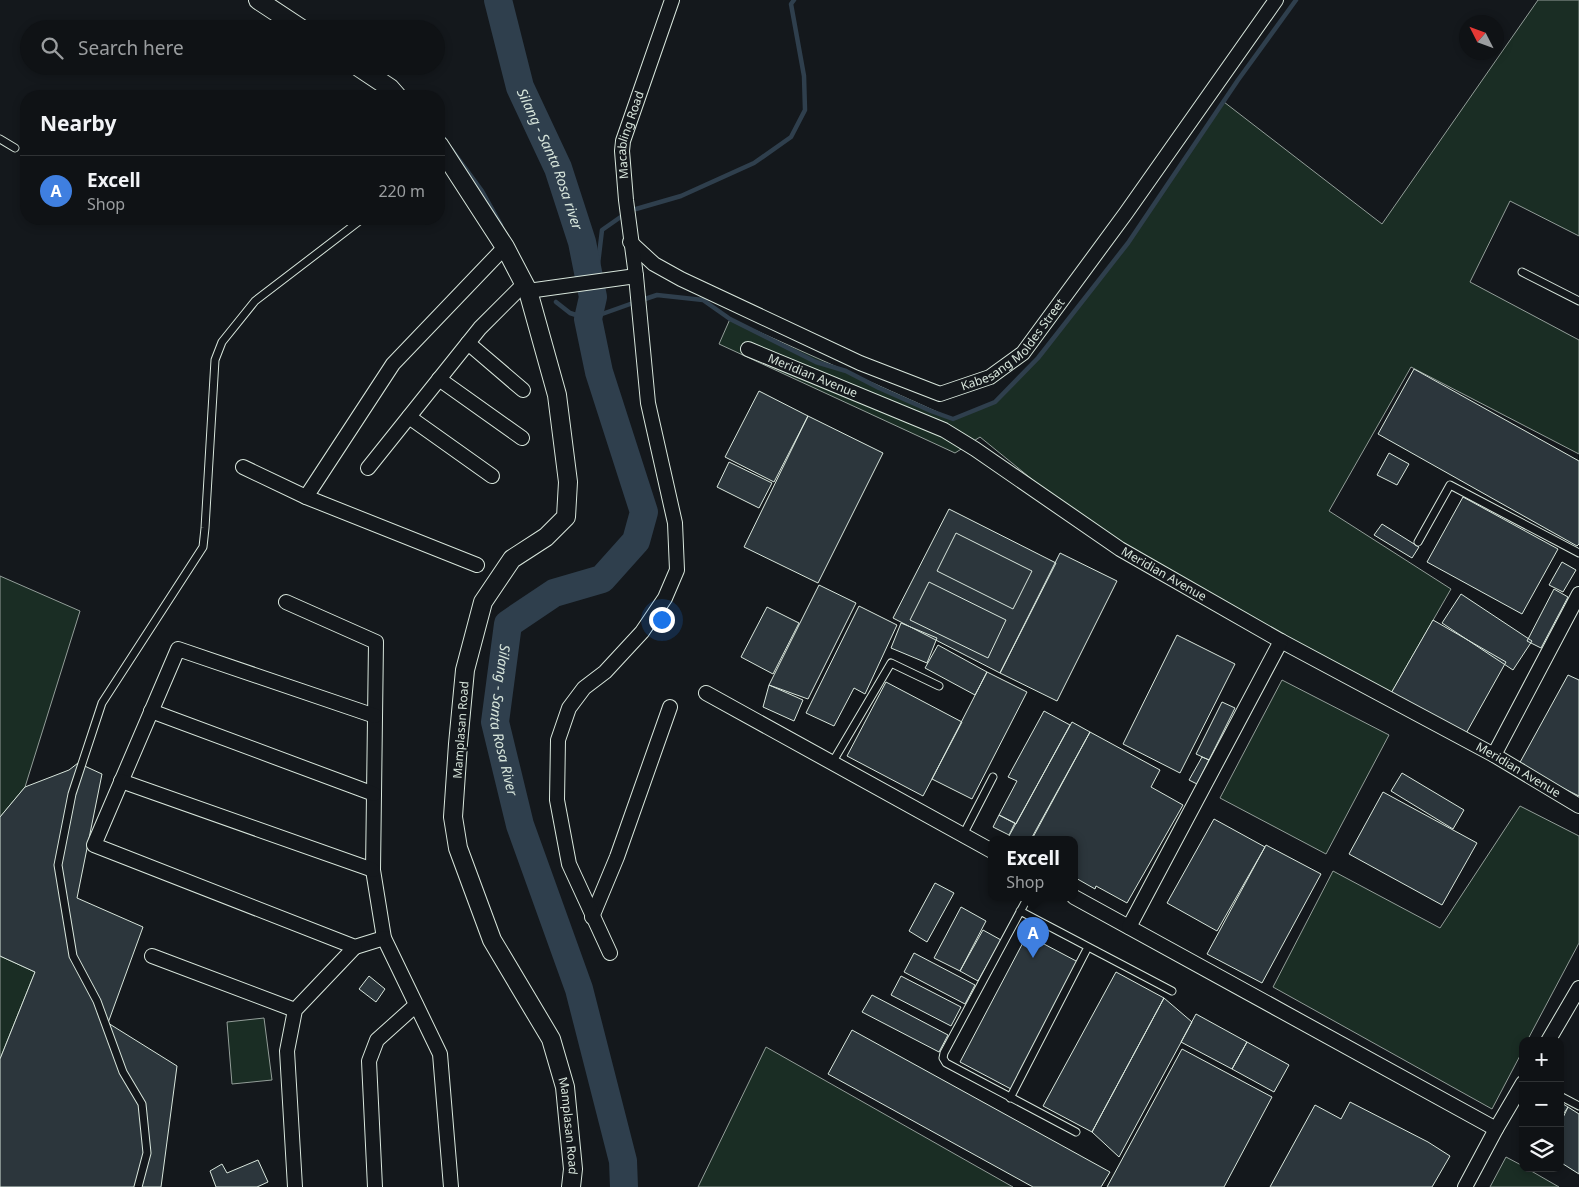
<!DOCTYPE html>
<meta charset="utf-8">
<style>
:root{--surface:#0f1215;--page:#181b1e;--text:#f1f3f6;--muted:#9b9ea0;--line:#2f3234;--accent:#2563eb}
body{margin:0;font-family:"Noto Sans",sans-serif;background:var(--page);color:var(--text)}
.controls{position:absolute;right:15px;bottom:15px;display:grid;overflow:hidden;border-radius:10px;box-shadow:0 2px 8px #0003}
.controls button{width:45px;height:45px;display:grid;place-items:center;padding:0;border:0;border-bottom:1px solid var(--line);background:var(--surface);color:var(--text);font:25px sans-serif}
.compass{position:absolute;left:1459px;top:15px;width:45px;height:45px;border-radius:50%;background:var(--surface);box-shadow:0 2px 8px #0003;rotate:312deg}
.you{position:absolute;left:661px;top:619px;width:18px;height:18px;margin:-12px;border:4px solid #fff;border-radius:50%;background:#1a73e8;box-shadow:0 0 0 8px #1a73e833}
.badge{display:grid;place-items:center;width:32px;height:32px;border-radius:50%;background:var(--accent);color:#fff;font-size:16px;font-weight:700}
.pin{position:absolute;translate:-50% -41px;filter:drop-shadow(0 1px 2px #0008)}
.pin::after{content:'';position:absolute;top:26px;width:18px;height:15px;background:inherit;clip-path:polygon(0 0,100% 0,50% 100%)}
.popup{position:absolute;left:988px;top:836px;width:90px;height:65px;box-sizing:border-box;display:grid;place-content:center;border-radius:10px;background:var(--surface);filter:drop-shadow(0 1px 4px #0005);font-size:16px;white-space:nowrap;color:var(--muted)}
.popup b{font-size:19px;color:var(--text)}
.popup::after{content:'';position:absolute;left:50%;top:100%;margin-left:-10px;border:10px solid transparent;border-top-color:var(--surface)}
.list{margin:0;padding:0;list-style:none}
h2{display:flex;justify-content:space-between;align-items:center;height:65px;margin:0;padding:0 20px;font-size:21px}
h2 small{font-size:16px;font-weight:400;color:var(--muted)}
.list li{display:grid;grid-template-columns:32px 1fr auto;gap:15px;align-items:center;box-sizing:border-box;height:70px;padding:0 20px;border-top:1px solid var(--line)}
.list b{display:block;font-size:19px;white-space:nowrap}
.list p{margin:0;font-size:16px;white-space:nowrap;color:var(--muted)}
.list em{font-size:16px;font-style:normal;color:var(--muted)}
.icon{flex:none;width:28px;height:28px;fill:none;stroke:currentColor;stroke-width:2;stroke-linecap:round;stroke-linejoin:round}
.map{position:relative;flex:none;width:1579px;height:1187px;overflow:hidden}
.search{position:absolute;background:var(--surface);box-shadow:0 2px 8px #0003;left:20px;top:20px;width:425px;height:55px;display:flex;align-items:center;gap:12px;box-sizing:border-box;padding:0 18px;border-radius:28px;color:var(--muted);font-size:19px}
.panel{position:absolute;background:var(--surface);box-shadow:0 2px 8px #0003;left:20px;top:90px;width:425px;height:135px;border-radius:20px}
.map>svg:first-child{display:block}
.green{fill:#1a2d24;stroke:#939e99}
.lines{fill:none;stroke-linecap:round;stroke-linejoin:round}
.stream{stroke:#2f3f4d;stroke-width:4.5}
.river{stroke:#2f3f4d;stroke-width:28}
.building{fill:#2c363c;stroke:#d8e6dc}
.service-casing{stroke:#d8e6dc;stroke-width:9}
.minor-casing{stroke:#d8e6dc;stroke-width:16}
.tertiary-casing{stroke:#d8e6dc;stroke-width:20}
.service{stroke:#14181c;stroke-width:7}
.minor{stroke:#14181c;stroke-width:14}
.tertiary{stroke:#14181c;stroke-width:18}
.labels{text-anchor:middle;stroke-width:4;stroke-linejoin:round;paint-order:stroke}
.street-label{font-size:12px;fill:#d8e6dc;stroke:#14181c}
.water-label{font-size:14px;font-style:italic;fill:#d8e6dc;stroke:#14181c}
</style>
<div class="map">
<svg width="1579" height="1187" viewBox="0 0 1579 1187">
<rect width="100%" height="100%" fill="#14181c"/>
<!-- green -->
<path class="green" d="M 1538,0 L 1579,0 L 1579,236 L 1510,201 L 1470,282 L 1579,340 L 1579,454 L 1411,367 L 1329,511 L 1451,589 L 1390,695 L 1119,550 L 980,437 L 955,453 L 719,344 L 730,319 L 953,419 L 995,402 L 1038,358 L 1128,243 L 1224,102 L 1382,224 Z
M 0,576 L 80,611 L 25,787 L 0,817 Z
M 1282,680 L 1389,735 L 1326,854 L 1220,798 Z
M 1520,806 L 1579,836 L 1579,943 L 1527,1041 L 1523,1041 L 1523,1050 L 1492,1109 L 1273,987 L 1333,871 L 1440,928 Z
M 0,956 L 35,972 L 0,1059 Z
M 264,1018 L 272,1080 L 232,1084 L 227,1022 Z
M 766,1047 L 1013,1187 L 698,1187 Z
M 1506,1157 L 1523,1166 L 1523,1168 L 1526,1168 L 1559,1187 L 1490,1187 Z"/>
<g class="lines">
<!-- stream -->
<path class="stream" d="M 439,133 L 445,140
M 452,150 L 482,191 L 501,225
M 636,209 L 681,196 L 754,163 L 791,137 L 805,110 L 804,76 L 791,4 L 794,0
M 645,299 L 657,295 L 703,300 L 730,319 L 816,362 L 846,371 L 879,388 L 931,411 L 953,419 L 995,402 L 1038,358 L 1128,243 L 1238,80 L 1296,0
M 556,302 L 570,313 L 588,319 L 633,303
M 588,319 L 598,264 L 602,230 L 622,216"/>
<!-- river -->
<path class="river" id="s1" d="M 498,0 L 520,87 L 558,168 L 582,242 L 593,297 L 588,319 L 599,372 L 644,512 L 636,541 L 602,579 L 554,593 L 508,624 L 495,722 L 520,825 L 579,989 L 623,1161 L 624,1187"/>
</g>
<!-- building -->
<path class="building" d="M 1414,369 L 1579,461 L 1579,544 L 1577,546 L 1378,434 Z
M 759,391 L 808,416 L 774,482 L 725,457 Z
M 808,416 L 883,453 L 818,583 L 744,547 Z
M 1389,453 L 1409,464 L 1397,485 L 1377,475 Z
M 729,462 L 772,483 L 759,508 L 717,487 Z
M 1463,497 L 1558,549 L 1522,614 L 1427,562 Z
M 949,509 L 1056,563 L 1000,673 L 893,618 Z
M 1382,524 L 1419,547 L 1412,558 L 1374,535 Z
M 956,533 L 1032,571 L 1013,609 L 937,571 Z
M 1060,553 L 1117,581 L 1057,701 L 1000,673 Z
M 1562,562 L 1576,570 L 1563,592 L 1549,585 Z
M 929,582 L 1006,620 L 988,658 L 910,620 Z
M 819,585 L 856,603 L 808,699 L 769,685 Z
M 1554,589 L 1568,597 L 1541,648 L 1527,641 Z
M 1461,594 L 1532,641 L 1513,670 L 1442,623 Z
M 859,606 L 897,625 L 865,694 L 854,688 L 834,726 L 806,713 Z
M 767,607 L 799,623 L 773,674 L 741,657 Z
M 1433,620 L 1506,662 L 1464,737 L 1390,695 Z
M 901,623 L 937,638 L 927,663 L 891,648 Z
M 1177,635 L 1235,664 L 1180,773 L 1123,744 Z
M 938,645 L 987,672 L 975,695 L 925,668 Z
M 987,672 L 1027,692 L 972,799 L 932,779 Z
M 1568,675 L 1579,680 L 1579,796 L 1518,766 Z
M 886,682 L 962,722 L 923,796 L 847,756 Z
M 769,685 L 803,700 L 794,721 L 763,707 Z
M 1222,702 L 1235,708 L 1209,760 L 1196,754 Z
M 1044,711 L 1070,725 L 1016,824 L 999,815 L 1017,781 L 1008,777 Z
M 1072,722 L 1090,732 L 1032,839 L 1015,839 L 1009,836 Z
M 1090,732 L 1160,770 L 1151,787 L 1183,805 L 1127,903 L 1096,886 L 1095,889 L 1074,877 L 1074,839 L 1031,839 Z
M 1202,757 L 1209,760 L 1197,784 L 1189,780 Z
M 78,763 L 102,774 L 77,898 L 143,927 L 108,1023 L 177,1066 L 161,1187 L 0,1187 L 0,1059 L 35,972 L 0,956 L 0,817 L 25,787 L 69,770 Z
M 1402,773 L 1464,810 L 1453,829 L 1391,791 Z
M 1383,792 L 1477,843 L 1442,905 L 1349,854 Z
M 999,815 L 1015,823 L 1009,835 L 993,827 Z
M 1214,819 L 1265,847 L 1217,931 L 1167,903 Z
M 1266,845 L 1321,874 L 1262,983 L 1207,954 Z
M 935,883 L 954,893 L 927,942 L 909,931 Z
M 961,907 L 986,921 L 960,971 L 934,958 Z
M 983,930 L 1001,940 L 978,981 L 960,971 Z
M 1027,935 L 1078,962 L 1011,1089 L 960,1062 Z
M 914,953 L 975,985 L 965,1004 L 904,972 Z
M 1116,972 L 1164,998 L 1092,1132 L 1043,1106 Z
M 369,976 L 385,989 L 376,1002 L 359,989 Z
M 901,976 L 961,1007 L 951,1026 L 891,995 Z
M 872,995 L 948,1035 L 939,1052 L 862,1012 Z
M 1164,998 L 1192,1022 L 1119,1157 L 1092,1132 Z
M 1196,1014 L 1247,1042 L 1232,1069 L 1181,1042 Z
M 852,1030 L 1110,1172 L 1101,1187 L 1033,1187 L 828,1074 Z
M 1247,1042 L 1289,1065 L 1274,1092 L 1232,1069 Z
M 1182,1049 L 1272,1097 L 1224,1187 L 1107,1187 Z
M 1350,1102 L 1428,1142 L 1450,1156 L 1432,1187 L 1270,1187 L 1315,1105 L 1341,1119 Z
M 1560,1102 L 1568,1107 L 1560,1119 Z
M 1568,1107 L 1579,1114 L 1579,1174 L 1560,1162 L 1560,1124 Z
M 258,1160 L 268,1182 L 257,1187 L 216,1187 L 210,1171 L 222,1164 L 227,1173 Z"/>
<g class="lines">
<!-- service casing -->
<g class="service-casing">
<path id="service" d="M 0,139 L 15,148
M 1522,272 L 1579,301
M 1418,542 L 1450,485 L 1579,553
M 832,763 L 891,663 L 939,686
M 963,835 L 993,777
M 1028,897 L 944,1053 L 943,1058 L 946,1063 L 1076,1132
M 1020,911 L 1172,991
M 1560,1096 L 1579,1106
M 1010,1098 L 1088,947
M 138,1187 L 147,1153 L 142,1104 L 123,1072 L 97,1001 L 73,956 L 58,865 L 72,794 L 102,703 L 203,547 L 205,528 L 215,360 L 222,342 L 255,301 L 362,219"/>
</g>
<!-- minor casing -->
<g class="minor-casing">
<g id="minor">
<path id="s2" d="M 630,242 L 654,264 L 681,279 L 860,363 L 940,394 L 990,377 L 1023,353 L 1126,213 L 1276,0"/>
<path d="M 528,291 L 636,276"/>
<path d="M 468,343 L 523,390"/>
<path id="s3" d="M 748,349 L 944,430 L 975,449 L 1120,549 L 1281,641 L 1494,755 L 1579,806"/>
<path d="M 439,379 L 522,438"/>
<path d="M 409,417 L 492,476"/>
<path d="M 243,467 L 306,497 L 393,364 L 505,247"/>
<path d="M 368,468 L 480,328 L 525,283"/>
<path d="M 306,497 L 477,565"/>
<path d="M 286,602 L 376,642 L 373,870 L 384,938 L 440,1054 L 451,1187"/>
<path d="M 706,693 L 992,851"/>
<path d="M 151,711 L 374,794"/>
<path d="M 375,716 L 178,649 L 94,845 L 355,947 L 384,938"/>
<path d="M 1494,755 L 1579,594"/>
<path d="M 121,781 L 373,870"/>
<path d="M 1074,897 L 1496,1129"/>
<path d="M 592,917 L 617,857 L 670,707"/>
<path d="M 1129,927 L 1281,641"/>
<path id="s4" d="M 610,953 L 569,864 L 557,800 L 558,740 L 569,708 L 584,688 L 605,672 L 642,632 L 665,598 L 677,570 L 675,523 L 648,403 L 636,276 L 626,200 L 622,151 L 623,141 L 672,0"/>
<path d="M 152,956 L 295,1010"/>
<path d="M 1548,1041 L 1579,988"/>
<path d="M 295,1187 L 287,1051 L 295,1010 L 355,947"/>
<path d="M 375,1187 L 369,1061 L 377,1040 L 416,1005"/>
<path d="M 1465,1187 L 1496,1129 L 1523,1083"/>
</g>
</g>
<!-- tertiary casing -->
<g class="tertiary-casing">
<g id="tertiary">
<path d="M 258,0 L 302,29"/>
<path d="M 357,66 L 390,88 L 397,96"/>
<path id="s5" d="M 439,145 L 505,247 L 528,291 L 557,395 L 568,482 L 566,517 L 546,537 L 512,559 L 483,602 L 465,670 L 458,744 L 453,817 L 458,848 L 492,940 L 551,1039 L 565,1087 L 573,1169 L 571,1187"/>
</g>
</g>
<!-- service -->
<use href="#service" class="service"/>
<!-- minor -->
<use href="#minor" class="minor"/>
<!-- tertiary -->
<use href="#tertiary" class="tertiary"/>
</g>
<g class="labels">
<!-- street labels -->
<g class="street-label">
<text dy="4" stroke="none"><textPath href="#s4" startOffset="875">Macabling Road</textPath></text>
<text dy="4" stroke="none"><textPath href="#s2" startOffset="438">Kabesang Moldes Street</textPath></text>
<text dy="4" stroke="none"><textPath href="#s3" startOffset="70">Meridian Avenue</textPath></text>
<text dy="4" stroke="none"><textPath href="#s3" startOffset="475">Meridian Avenue</textPath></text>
<text transform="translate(461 730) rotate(-86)" y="4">Mamplasan Road</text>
<text dy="4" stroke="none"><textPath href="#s3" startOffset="880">Meridian Avenue</textPath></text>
<text dy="4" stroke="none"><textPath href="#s5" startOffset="1074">Mamplasan Road</textPath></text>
</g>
<!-- water labels -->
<g class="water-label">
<text dy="5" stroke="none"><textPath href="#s1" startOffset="168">Silang - Santa Rosa river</textPath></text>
<text dy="5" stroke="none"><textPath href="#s1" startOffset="821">Silang - Santa Rosa River</textPath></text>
</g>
</g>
</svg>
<div class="controls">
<button>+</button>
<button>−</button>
<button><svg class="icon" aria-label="layers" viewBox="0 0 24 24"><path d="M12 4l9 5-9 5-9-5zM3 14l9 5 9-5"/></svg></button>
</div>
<svg class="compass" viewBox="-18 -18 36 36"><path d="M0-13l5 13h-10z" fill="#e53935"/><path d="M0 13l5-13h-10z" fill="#9b9ea0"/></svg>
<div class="you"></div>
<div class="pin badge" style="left:1033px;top:958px;background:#3f7fe0">A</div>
<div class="popup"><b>Excell</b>Shop</div>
<div class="search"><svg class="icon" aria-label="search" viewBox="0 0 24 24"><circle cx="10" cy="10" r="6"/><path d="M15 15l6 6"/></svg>Search here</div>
<section class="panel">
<h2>Nearby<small></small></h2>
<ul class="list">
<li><span class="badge" style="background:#3f7fe0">A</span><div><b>Excell</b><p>Shop</p></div><em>220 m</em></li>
</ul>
</section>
</div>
